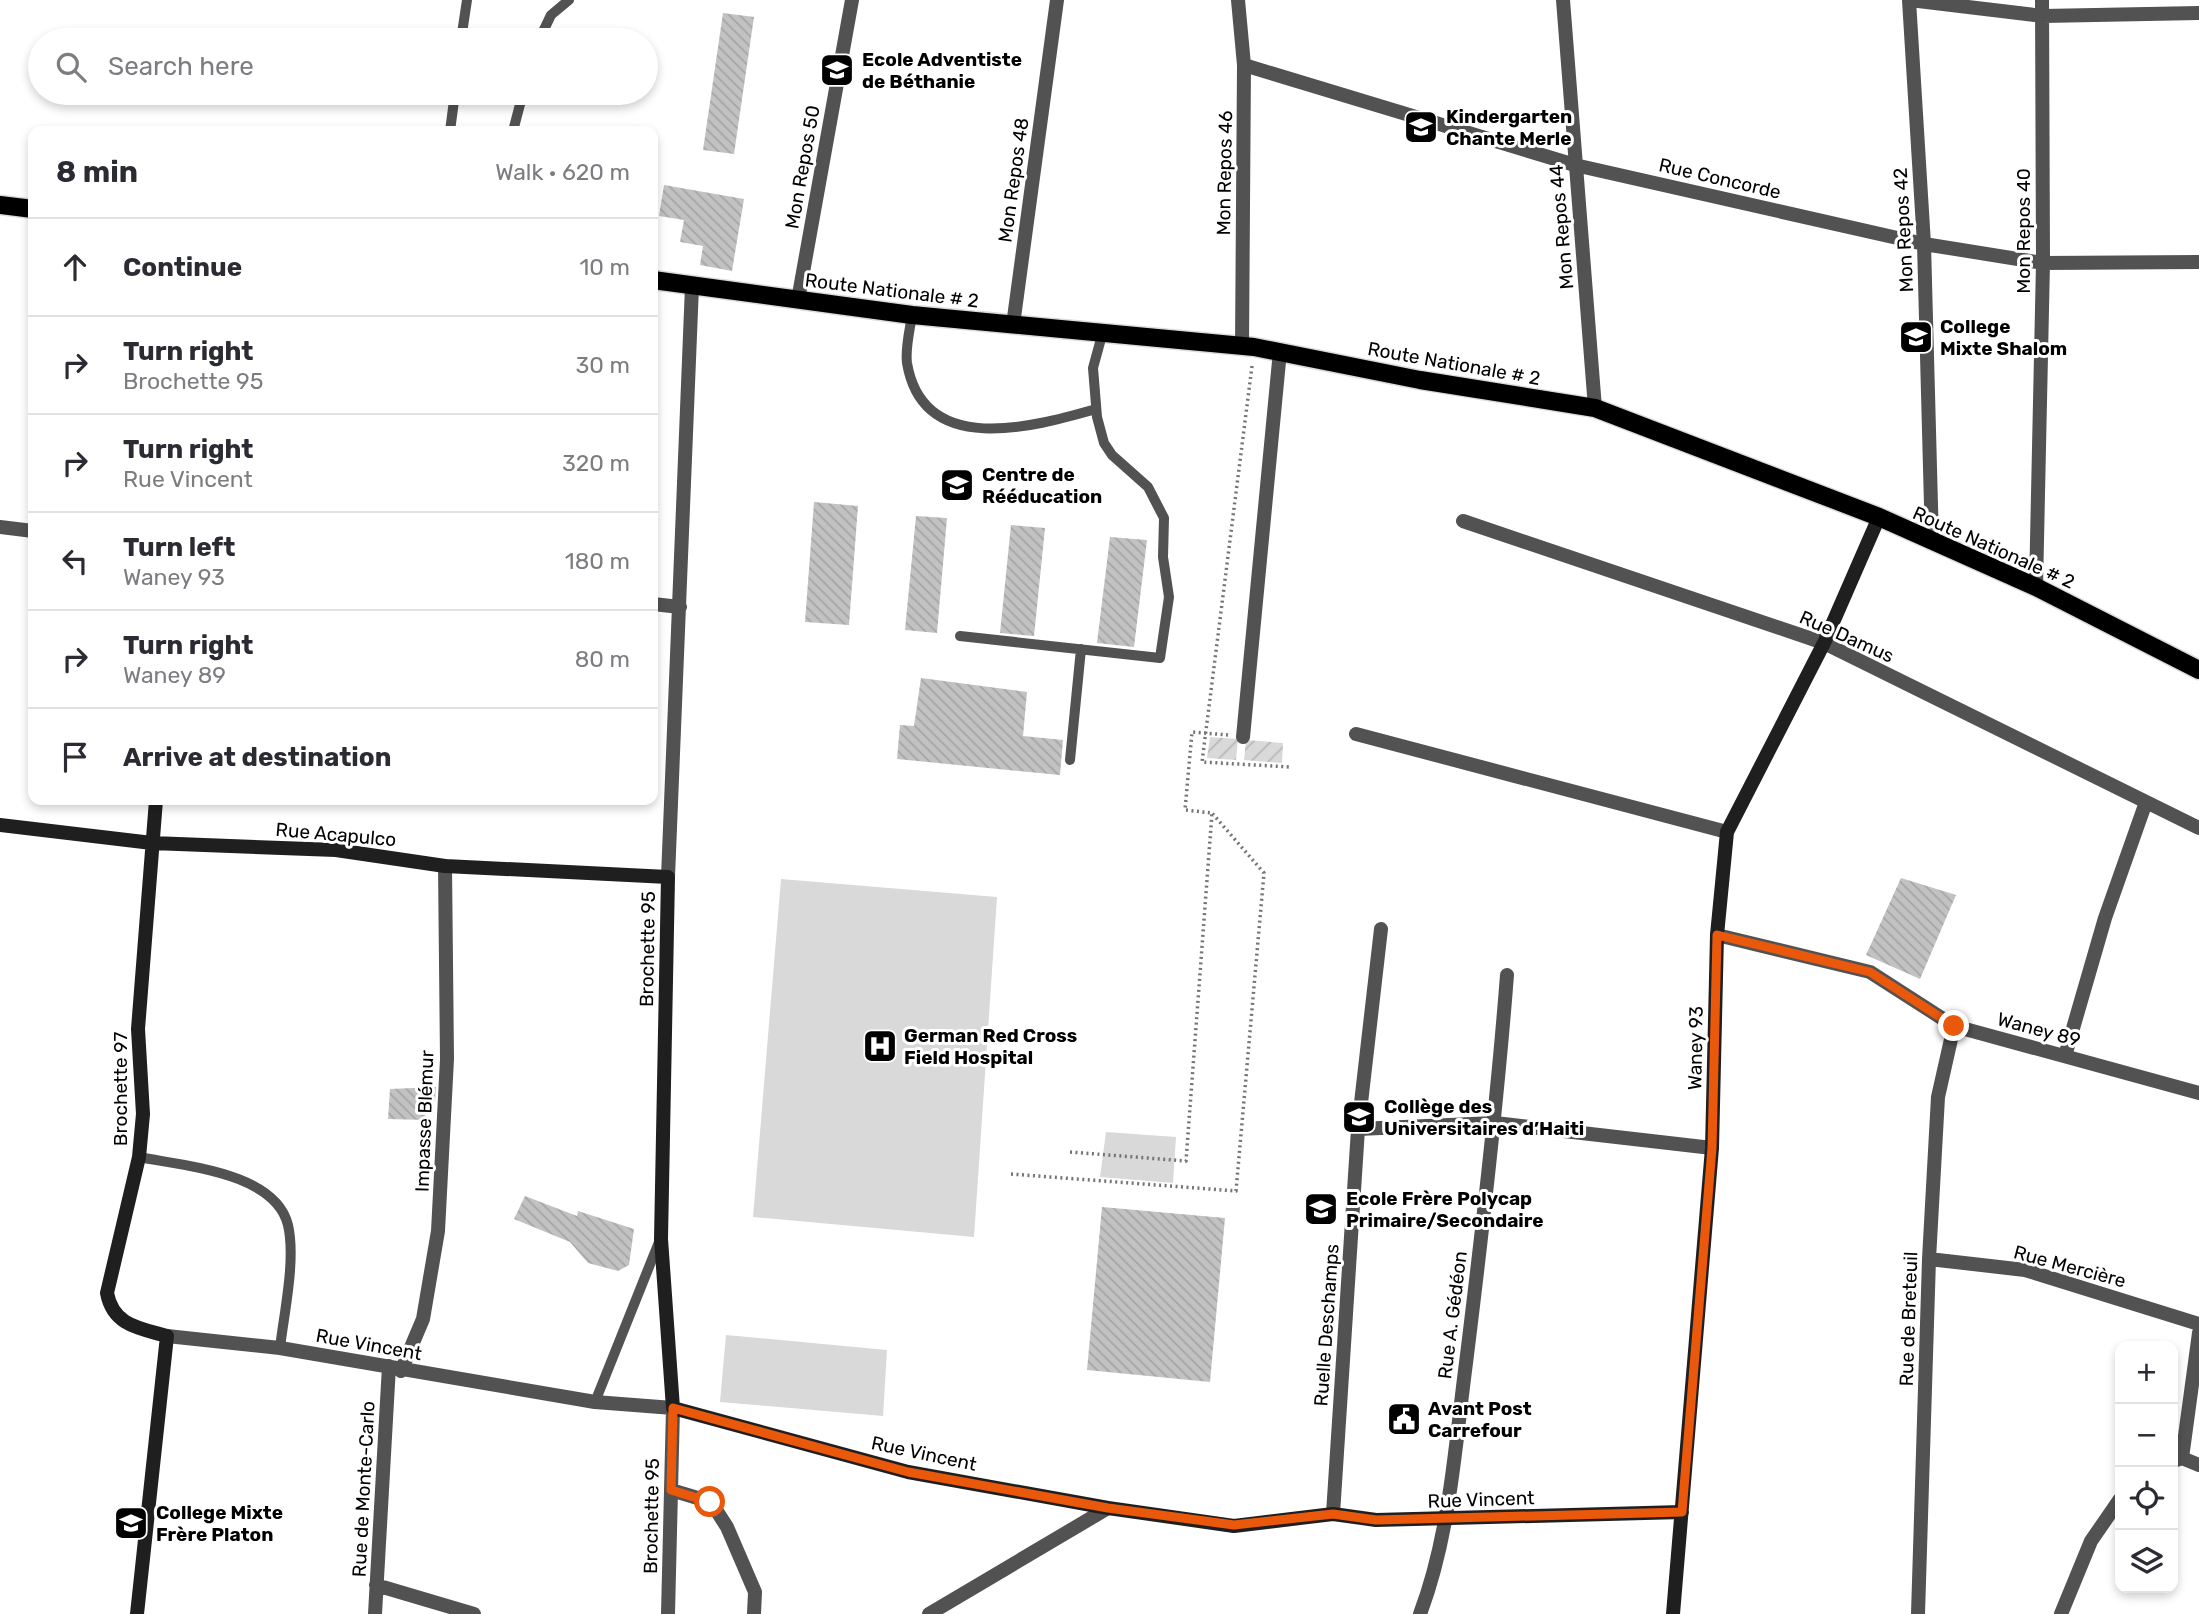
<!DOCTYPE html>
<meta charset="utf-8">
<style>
:root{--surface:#fff;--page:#f2f2f3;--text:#2b2b33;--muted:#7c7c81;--line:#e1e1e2}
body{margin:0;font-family:Rubik,sans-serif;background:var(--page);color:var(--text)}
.controls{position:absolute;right:21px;bottom:21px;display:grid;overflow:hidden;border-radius:14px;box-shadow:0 4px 10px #0003}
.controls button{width:63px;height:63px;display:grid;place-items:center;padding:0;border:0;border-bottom:2px solid var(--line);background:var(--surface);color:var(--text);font:35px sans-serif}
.stop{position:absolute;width:21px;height:21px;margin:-16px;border:5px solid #ea580c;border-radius:50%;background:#fff}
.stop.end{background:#ea580c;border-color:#fff;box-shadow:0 2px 7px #0008}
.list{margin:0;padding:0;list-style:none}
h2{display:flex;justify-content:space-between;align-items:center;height:91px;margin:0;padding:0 28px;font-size:30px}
h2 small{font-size:23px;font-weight:400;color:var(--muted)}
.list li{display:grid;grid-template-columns:46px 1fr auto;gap:21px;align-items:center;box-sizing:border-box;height:98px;padding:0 28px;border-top:2px solid var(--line)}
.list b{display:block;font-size:26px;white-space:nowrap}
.list p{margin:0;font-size:23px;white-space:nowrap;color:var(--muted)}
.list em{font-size:23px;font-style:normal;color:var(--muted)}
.icon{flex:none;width:38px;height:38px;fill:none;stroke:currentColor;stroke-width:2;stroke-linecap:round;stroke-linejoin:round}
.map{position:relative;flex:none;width:2199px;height:1614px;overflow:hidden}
.search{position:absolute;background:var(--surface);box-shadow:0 4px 10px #0003;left:28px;top:28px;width:630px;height:77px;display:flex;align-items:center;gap:18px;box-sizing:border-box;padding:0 24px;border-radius:38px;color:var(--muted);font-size:26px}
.panel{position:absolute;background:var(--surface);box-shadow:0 4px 10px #0003;left:28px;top:126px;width:630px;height:679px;border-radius:14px}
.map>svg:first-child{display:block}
.garden{fill:url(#garden-furrows)}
.pitch{fill:#d9d9d9}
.building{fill:url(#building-back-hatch)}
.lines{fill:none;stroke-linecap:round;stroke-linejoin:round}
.primary-casing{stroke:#dbdbdb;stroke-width:21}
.path{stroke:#747474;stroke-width:3.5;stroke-dasharray:2 3.5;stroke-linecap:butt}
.lane{stroke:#525252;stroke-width:10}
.street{stroke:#525252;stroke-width:14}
.secondary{stroke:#1f1f1f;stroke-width:14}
.primary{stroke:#000;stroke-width:18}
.route{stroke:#ea580c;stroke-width:9}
.labels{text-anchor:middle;stroke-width:6;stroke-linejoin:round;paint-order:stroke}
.poi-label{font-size:19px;font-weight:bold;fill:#000;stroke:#fff;text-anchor:start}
.street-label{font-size:19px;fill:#000;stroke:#fff}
</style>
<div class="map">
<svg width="2199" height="1614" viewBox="0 0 2199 1614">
<defs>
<pattern id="garden-furrows" width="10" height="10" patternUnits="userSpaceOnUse" patternTransform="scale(1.75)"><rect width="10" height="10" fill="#d9d9d9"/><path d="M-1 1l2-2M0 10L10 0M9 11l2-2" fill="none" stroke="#b8b8b8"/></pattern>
<pattern id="building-back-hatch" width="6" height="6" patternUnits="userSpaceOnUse" patternTransform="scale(1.75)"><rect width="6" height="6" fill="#c2c2c2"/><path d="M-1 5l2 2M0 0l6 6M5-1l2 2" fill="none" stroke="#a5a5a5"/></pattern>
</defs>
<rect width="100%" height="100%" fill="#fff"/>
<!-- garden -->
<path class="garden" d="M 1210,737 L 1238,739 L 1236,760 L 1207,758 Z
M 1246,740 L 1283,743 L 1282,763 L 1244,760 Z"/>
<!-- pitch -->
<path class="pitch" d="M 781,879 L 997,897 L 974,1237 L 753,1217 Z
M 1106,1132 L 1176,1137 L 1173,1183 L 1100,1177 Z
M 726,1335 L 887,1350 L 883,1416 L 720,1402 Z"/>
<!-- building -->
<path class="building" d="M 723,13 L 754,17 L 734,154 L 703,150 Z
M 664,185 L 744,199 L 732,271 L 700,265 L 703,246 L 680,242 L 684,220 L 659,216 Z
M 814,502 L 858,506 L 849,625 L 805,622 Z
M 916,516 L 947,518 L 937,633 L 905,630 Z
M 1011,525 L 1045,528 L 1034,636 L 1000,633 Z
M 1110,537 L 1147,540 L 1134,647 L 1097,643 Z
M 921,678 L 1027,692 L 1023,736 L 1063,740 L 1060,775 L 897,759 L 900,725 L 914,726 Z
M 1901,878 L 1956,895 L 1920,979 L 1866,955 Z
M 436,1087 L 435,1101 L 424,1105 L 426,1120 L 388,1119 L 390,1089 Z
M 525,1196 L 577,1216 L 578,1211 L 634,1229 L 629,1265 L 618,1271 L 588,1263 L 570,1242 L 514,1219 Z
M 1102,1207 L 1225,1218 L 1210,1382 L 1087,1370 Z"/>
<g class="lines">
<!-- primary casing -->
<g class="primary-casing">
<path id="primary" d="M 0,205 L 33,209
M 653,280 L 912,315 L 1254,347 L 1420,380 L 1595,408 L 1879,517 L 2036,587 L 2199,670"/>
</g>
<!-- path -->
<path class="path" d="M 1252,366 L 1202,762 L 1290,767
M 1070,1152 L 1186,1161 L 1212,813 L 1185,810 L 1192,732 L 1228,735
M 1011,1174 L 1236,1191 L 1264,873 L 1212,813"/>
<!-- lane -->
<path class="lane" d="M 461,40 L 467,0
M 539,40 L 551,15 L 569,0
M 450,131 L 455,93
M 513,131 L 523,93
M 912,315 C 910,329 905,348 907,363 C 923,458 1033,427 1096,409
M 960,636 L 1160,658 L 1169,597 L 1163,557 L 1164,518 L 1148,487 L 1112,455 L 1104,443 L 1097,417 L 1093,368 L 1102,335
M 1070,760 L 1081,649
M 139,1157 C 183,1166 275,1172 288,1225 C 296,1260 284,1313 280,1348
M 595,1402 L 659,1242"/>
<!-- street -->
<path class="street" d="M 1238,0 L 1244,65 L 1242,347
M 1563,0 L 1595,408
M 1909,0 L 1924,244 L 1932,542
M 1910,0 L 2043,16 L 2199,13
M 1244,65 L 1575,165 L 1924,244 L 2043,263 L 2199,262
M 798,300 L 852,0
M 1013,325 L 1057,0
M 1463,521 L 1824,643 L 2199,828
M 0,527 L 33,531
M 2036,587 L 2043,263 L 2042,0
M 653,604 L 680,607
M 1356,734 L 1727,832
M 1243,737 L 1280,351
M 668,877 L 692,286
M 1717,935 L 1870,972 L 1954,1026 L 2199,1093
M 2065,1056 L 2105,918 L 2146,802
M 1358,1129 L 1495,1123 L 1712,1148
M 1929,1259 L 2025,1270 L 2199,1324
M 167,1336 L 280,1348 L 595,1402 L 673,1408 L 668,1614
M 401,1371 L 423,1319 L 438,1231 L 447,1059 L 445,866
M 2182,1458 L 2199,1465
M 2173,1461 L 2182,1458 L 2199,1333
M 671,1490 L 711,1502 L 727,1527 L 755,1592 L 754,1614
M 1333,1514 L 1358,1129 L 1381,929
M 376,1585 L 474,1614
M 375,1614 L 389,1366
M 929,1614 L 1108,1508
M 1420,1614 C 1450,1535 1455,1446 1466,1363 C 1482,1234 1497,1105 1507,975
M 1918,1614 L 1929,1259 L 1938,1097 L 1954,1026
M 2061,1614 L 2091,1541 L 2120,1499"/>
<!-- secondary -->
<path class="secondary" d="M 0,825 L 152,843 L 336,850 L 445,866 L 668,877 L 661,1239 L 673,1408 L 908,1472 L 1108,1508 L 1234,1526 L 1333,1514 L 1376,1520 L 1682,1512
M 137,1614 L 167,1336 C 138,1328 113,1325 107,1293 L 139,1157 L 143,1114 L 138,1029 L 156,800
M 1673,1614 L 1712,1148 L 1717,935 L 1727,832 L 1824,643 L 1879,517"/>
<!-- primary -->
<use href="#primary" class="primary"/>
</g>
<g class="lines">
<!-- route -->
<path class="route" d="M 710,1502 L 671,1490 L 673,1408 L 908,1472 L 1108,1508 L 1234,1525 L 1333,1514 L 1376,1520 L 1682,1512 L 1712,1148 L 1717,935 L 1870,972 L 1954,1026"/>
</g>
<!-- icons -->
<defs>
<g id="school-square" transform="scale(1.75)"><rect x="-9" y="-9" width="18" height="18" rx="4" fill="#000" stroke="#fff"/><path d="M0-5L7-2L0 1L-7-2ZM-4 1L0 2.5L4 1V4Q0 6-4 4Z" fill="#fff"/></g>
<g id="hospital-square" transform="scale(1.75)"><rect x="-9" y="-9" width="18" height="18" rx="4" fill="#000" stroke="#fff"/><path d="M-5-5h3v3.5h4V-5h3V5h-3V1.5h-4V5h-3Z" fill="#fff"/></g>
<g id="civic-square" transform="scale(1.75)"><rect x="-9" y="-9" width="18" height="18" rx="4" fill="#000" stroke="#fff"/><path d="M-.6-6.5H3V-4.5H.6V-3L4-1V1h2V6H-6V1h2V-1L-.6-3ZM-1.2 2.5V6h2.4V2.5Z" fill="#fff"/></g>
</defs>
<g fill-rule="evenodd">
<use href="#school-square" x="837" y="70"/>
<use href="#school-square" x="1421" y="127"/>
<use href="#school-square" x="1916" y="337"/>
<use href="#school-square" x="957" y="485"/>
<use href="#hospital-square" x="880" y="1046"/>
<use href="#school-square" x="1359" y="1117"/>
<use href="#school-square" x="1321" y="1209"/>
<use href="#civic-square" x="1404" y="1419"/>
<use href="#school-square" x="131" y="1523"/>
</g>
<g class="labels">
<!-- poi labels -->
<g class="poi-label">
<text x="862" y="66">Ecole Adventiste<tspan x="862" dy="22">de Béthanie</tspan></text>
<text x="1446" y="123">Kindergarten<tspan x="1446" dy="22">Chante Merle</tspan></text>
<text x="1940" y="333">College<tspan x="1940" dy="22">Mixte Shalom</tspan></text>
<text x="982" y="481">Centre de<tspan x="982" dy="22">Rééducation</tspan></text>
<text x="904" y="1042">German Red Cross<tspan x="904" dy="22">Field Hospital</tspan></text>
<text x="1384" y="1113">Collège des<tspan x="1384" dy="22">Universitaires d’Haiti</tspan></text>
<text x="1346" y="1205">Ecole Frère Polycap<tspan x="1346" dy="22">Primaire/Secondaire</tspan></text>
<text x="1428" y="1415">Avant Post<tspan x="1428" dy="22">Carrefour</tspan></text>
<text x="156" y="1519">College Mixte<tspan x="156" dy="22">Frère Platon</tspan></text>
</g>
<!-- street labels -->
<g class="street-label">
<text transform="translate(802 167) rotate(-80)" y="7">Mon Repos 50</text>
<text transform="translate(1224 173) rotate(-89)" y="7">Mon Repos 46</text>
<text transform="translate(1720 178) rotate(13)" y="7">Rue Concorde</text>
<text transform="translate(1013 180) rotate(-82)" y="7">Mon Repos 48</text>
<text transform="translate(1561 227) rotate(-95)" y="7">Mon Repos 44</text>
<text transform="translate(1903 230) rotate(-93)" y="7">Mon Repos 42</text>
<text transform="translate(2023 231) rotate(-90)" y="7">Mon Repos 40</text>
<text transform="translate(892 290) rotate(7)" y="7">Route Nationale # 2</text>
<text transform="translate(1454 363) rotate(10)" y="7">Route Nationale # 2</text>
<text transform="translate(1994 547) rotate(24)" y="7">Route Nationale # 2</text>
<text transform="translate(1847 636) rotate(24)" y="7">Rue Damus</text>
<text transform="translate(336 834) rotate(5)" y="7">Rue Acapulco</text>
<text transform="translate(647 949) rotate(-89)" y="7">Brochette 95</text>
<text transform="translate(2039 1029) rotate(15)" y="7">Waney 89</text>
<text transform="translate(1695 1048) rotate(-89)" y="7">Waney 93</text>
<text transform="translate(120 1089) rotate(-90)" y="7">Brochette 97</text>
<text transform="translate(424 1121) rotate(-88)" y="7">Impasse Blémur</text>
<text transform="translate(2070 1266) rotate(15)" y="7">Rue Mercière</text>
<text transform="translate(1452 1315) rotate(-83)" y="7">Rue A. Gédéon</text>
<text transform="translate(1908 1319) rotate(-88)" y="7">Rue de Breteuil</text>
<text transform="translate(1326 1325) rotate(-86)" y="7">Ruelle Deschamps</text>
<text transform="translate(369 1344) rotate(10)" y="7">Rue Vincent</text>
<text transform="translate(924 1453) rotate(12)" y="7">Rue Vincent</text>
<text transform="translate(363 1489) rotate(-87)" y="7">Rue de Monte-Carlo</text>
<text transform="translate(1481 1499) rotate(-2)" y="7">Rue Vincent</text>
<text transform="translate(651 1516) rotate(-89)" y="7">Brochette 95</text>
</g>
</g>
</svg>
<div class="controls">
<button>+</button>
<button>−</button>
<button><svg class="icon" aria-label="locate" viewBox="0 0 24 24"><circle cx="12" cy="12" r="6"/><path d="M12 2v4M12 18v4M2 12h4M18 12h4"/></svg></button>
<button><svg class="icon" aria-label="layers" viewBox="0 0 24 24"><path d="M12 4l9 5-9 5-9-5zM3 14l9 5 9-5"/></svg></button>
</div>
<div class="stop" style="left:710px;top:1502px"></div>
<div class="stop end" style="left:1954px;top:1026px"></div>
<div class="search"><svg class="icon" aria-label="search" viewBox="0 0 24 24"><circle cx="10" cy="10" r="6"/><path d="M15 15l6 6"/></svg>Search here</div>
<section class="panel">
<h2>8 min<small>Walk · 620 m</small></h2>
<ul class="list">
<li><svg class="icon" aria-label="ahead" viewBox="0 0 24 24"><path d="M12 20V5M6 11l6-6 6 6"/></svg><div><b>Continue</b></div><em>10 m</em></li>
<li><svg class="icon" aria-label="right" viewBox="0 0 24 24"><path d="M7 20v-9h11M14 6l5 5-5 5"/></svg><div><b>Turn right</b><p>Brochette 95</p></div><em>30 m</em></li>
<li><svg class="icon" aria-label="right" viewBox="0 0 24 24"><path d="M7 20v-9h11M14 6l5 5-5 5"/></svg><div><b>Turn right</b><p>Rue Vincent</p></div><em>320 m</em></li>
<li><svg class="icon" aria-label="left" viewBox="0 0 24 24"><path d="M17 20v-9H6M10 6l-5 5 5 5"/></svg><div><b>Turn left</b><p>Waney 93</p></div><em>180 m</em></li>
<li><svg class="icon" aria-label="right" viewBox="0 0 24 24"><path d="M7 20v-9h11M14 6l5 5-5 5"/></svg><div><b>Turn right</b><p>Waney 89</p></div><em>80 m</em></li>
<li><svg class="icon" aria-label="arrive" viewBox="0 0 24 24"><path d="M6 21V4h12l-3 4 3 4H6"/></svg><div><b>Arrive at destination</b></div></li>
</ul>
</section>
</div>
